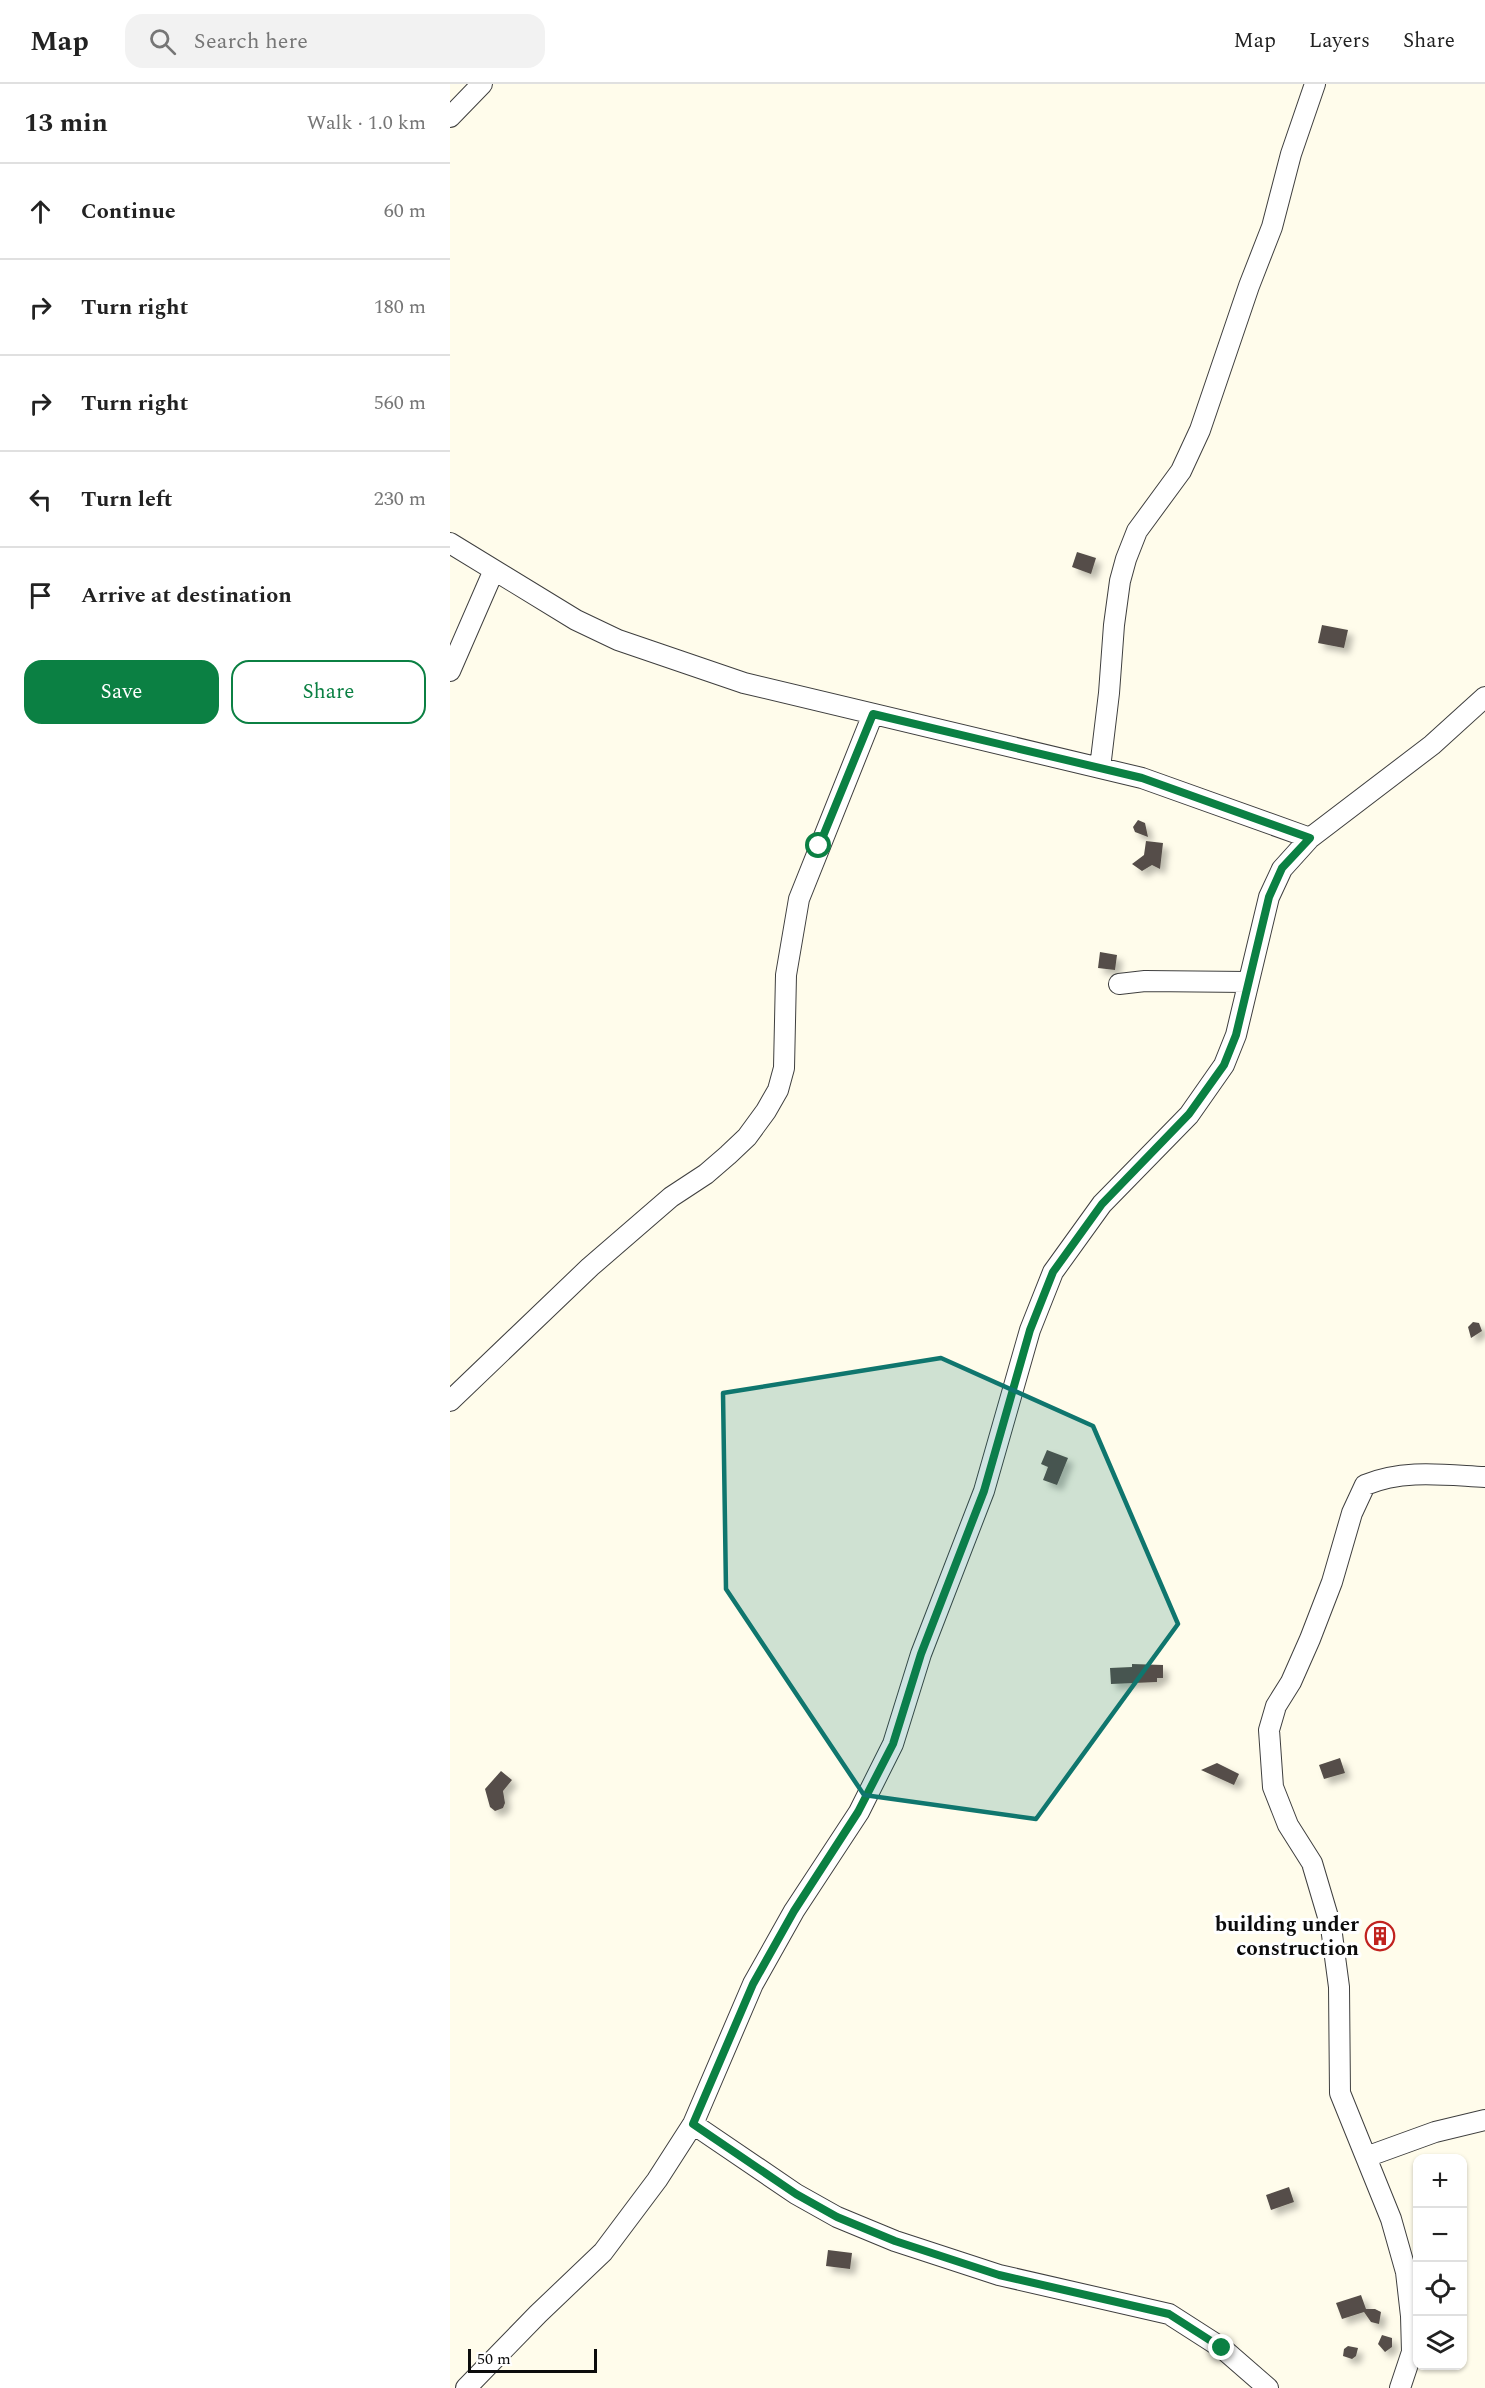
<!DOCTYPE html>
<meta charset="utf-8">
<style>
:root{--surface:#fff;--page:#f2f2f2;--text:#222;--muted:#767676;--line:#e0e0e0;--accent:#0b8043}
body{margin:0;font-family:Spectral,serif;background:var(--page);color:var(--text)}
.controls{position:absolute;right:18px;bottom:18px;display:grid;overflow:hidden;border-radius:12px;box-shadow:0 2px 4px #0004}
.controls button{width:54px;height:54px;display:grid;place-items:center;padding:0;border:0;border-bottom:2px solid var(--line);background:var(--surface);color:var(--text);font:30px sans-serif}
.scale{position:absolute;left:18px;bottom:15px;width:129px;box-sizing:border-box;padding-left:6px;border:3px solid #0c0c0c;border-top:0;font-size:16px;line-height:21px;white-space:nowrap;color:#0c0c0c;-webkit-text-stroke:4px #fff;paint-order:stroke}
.stop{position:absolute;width:18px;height:18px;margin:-14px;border:4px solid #0b8043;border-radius:50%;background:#fff}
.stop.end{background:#0b8043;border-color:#fff;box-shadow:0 2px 6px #0008}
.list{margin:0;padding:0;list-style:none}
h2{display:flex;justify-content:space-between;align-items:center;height:78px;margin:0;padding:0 24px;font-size:26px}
h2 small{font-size:20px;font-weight:400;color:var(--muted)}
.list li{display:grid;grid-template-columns:39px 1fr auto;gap:18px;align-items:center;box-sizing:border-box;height:96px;padding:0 24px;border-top:2px solid var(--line)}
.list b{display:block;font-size:22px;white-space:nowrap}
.list em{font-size:20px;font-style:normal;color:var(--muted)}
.actions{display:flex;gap:12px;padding:18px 24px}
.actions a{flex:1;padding:14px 0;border:2px solid var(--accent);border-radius:18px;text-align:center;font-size:21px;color:var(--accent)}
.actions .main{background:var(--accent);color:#fff}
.icon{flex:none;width:33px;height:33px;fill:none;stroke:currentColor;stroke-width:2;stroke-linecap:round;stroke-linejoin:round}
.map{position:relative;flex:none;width:1035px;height:2304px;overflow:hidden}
header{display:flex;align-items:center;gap:36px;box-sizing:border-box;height:84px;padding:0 30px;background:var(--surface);border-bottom:2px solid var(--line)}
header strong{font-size:28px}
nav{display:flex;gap:33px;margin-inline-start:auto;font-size:21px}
.search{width:420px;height:54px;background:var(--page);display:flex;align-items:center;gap:15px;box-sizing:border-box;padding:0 21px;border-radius:18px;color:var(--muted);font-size:22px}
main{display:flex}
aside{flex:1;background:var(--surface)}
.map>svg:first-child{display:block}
.building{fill:#554e48;filter:url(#shadow)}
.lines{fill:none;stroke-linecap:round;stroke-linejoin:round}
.minor-casing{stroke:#3f3f3f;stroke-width:22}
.minor{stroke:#fff;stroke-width:20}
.route{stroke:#0b8043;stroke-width:8}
.marked{fill:#0f766e;fill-opacity:0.2;stroke:#0f766e;stroke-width:4.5;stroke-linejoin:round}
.labels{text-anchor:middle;stroke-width:6;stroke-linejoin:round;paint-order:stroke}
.poi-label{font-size:21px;font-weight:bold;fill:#0c0c0c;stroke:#fff;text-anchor:end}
</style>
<header>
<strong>Map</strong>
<div class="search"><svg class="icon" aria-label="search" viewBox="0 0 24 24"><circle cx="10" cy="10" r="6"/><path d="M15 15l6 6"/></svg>Search here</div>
<nav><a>Map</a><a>Layers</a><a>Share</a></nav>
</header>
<main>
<aside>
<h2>13 min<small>Walk · 1.0 km</small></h2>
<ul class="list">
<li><svg class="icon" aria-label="ahead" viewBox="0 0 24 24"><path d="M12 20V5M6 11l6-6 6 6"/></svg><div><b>Continue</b></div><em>60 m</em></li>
<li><svg class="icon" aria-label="right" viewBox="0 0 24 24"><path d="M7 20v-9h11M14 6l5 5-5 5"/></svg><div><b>Turn right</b></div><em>180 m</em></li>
<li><svg class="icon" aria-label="right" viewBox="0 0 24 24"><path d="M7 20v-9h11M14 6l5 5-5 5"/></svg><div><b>Turn right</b></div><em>560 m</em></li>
<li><svg class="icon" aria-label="left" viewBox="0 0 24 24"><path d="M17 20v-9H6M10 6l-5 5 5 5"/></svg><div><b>Turn left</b></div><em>230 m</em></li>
<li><svg class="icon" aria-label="arrive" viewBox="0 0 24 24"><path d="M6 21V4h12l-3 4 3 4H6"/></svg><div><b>Arrive at destination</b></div></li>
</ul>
<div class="actions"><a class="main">Save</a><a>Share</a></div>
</aside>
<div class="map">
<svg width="1035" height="2304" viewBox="0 0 1035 2304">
<defs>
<filter id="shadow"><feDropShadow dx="5.5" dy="5.5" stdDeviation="3" flood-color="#0004"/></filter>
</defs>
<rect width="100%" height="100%" fill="#fffceb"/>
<!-- building -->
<path class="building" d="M 627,468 L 646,474 L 641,490 L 622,483 Z
M 872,541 L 898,546 L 894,564 L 868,559 Z
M 688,736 L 695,739 L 698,753 L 685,748 L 683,743 Z
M 696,757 L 713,759 L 710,785 L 702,781 L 692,787 L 682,780 L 694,771 Z
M 650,868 L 667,871 L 665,886 L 648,884 Z
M 1023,1238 L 1029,1239 L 1032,1247 L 1021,1254 L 1018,1243 Z
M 597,1366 L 618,1374 L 607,1401 L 593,1396 L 598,1383 L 591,1380 Z
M 682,1580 L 713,1581 L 713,1594 L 707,1594 L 707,1598 L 661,1600 L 660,1584 L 682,1583 Z
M 890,1674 L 895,1689 L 874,1695 L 869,1681 Z
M 767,1679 L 789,1690 L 784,1701 L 751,1686 Z
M 51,1687 L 62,1696 L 53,1707 L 55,1719 L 53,1724 L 45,1727 L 40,1723 L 35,1705 Z
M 839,2103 L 844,2118 L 821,2126 L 816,2111 Z
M 378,2166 L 402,2169 L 400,2185 L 376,2182 Z
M 911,2211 L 916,2225 L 925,2225 L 931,2228 L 929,2240 L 921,2238 L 914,2228 L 892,2235 L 886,2219 Z
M 932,2251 L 942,2254 L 942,2263 L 935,2268 L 928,2260 Z
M 898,2262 L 908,2264 L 906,2272 L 902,2275 L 893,2272 L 894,2265 Z"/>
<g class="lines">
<!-- minor casing -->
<g class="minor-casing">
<path id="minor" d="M 0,33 L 32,0
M 0,459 L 126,536 L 168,556 L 294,599 L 692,694 L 860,754
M 0,587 L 44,486
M 650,684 L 659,609 L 664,541 L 670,497 L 676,475 L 687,447 L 731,387 L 750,346 L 799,202 L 822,143 L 841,70 L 865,0
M 669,900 L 695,897 L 797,898
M 0,1317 L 140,1183 L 221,1113 L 256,1090 L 278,1071 L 297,1053 L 316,1027 L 328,1006 L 334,984 L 336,891 L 349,815 L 423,630
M 243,2040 L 346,2110 L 387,2133 L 445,2157 L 549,2191 L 719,2230 L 772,2264 L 818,2304
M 916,2073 L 985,2048 L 1035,2036
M 16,2304 L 88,2230 L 153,2168 L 207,2096 L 243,2040 L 303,1900 L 344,1827 L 409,1728 L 443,1660 L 471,1570 L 534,1407 L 580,1246 L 603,1188 L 652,1120 L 739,1031 L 774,981 L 786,951 L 819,813 L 832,785 L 860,754 L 982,661 L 1035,613
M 950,2304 L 962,2268 L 961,2232 L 956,2188 L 941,2135 L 890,2009 L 889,1903 L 881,1843 L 862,1779 L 838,1741 L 823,1703 L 819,1646 L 826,1622 L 841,1598 L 860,1555 L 882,1498 L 902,1429 L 915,1401 C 954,1385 994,1391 1035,1393"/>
</g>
<!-- minor -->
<use href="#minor" class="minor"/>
</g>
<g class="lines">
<!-- route -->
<path class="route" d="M 369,762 L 423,630 L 692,694 L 860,754 L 832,784 L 819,813 L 786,951 L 774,981 L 739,1030 L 652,1120 L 603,1188 L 580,1246 L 534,1407 L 471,1570 L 443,1660 L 408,1728 L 344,1827 L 303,1900 L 243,2040 L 346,2110 L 387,2133 L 445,2157 L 549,2191 L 719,2230 L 772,2264"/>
</g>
<!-- marked area -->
<path class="marked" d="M 491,1274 L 643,1342 L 728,1540 L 586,1735 L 414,1711 L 276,1505 L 273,1309 Z"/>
<!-- icons -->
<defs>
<g id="building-ring" transform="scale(1.5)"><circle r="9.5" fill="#fff" stroke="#c1221f" stroke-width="1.5"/><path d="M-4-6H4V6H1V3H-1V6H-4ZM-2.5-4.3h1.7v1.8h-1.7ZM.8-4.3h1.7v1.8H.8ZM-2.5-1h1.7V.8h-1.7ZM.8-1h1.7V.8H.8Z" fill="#c1221f"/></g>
</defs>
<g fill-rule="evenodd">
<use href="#building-ring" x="930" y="1852"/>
</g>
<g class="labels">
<!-- poi labels -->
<g class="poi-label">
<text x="909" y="1847">building under<tspan x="909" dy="24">construction</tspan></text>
</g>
</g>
</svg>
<div class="controls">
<button>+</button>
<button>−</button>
<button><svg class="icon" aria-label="locate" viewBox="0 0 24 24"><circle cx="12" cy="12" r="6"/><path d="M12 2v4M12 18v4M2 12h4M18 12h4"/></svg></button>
<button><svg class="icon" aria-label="layers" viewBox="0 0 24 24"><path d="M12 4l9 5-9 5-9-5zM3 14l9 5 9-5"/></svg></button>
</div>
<div class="scale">50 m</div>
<div class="stop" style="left:369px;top:762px"></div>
<div class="stop end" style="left:772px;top:2264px"></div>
</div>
</main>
